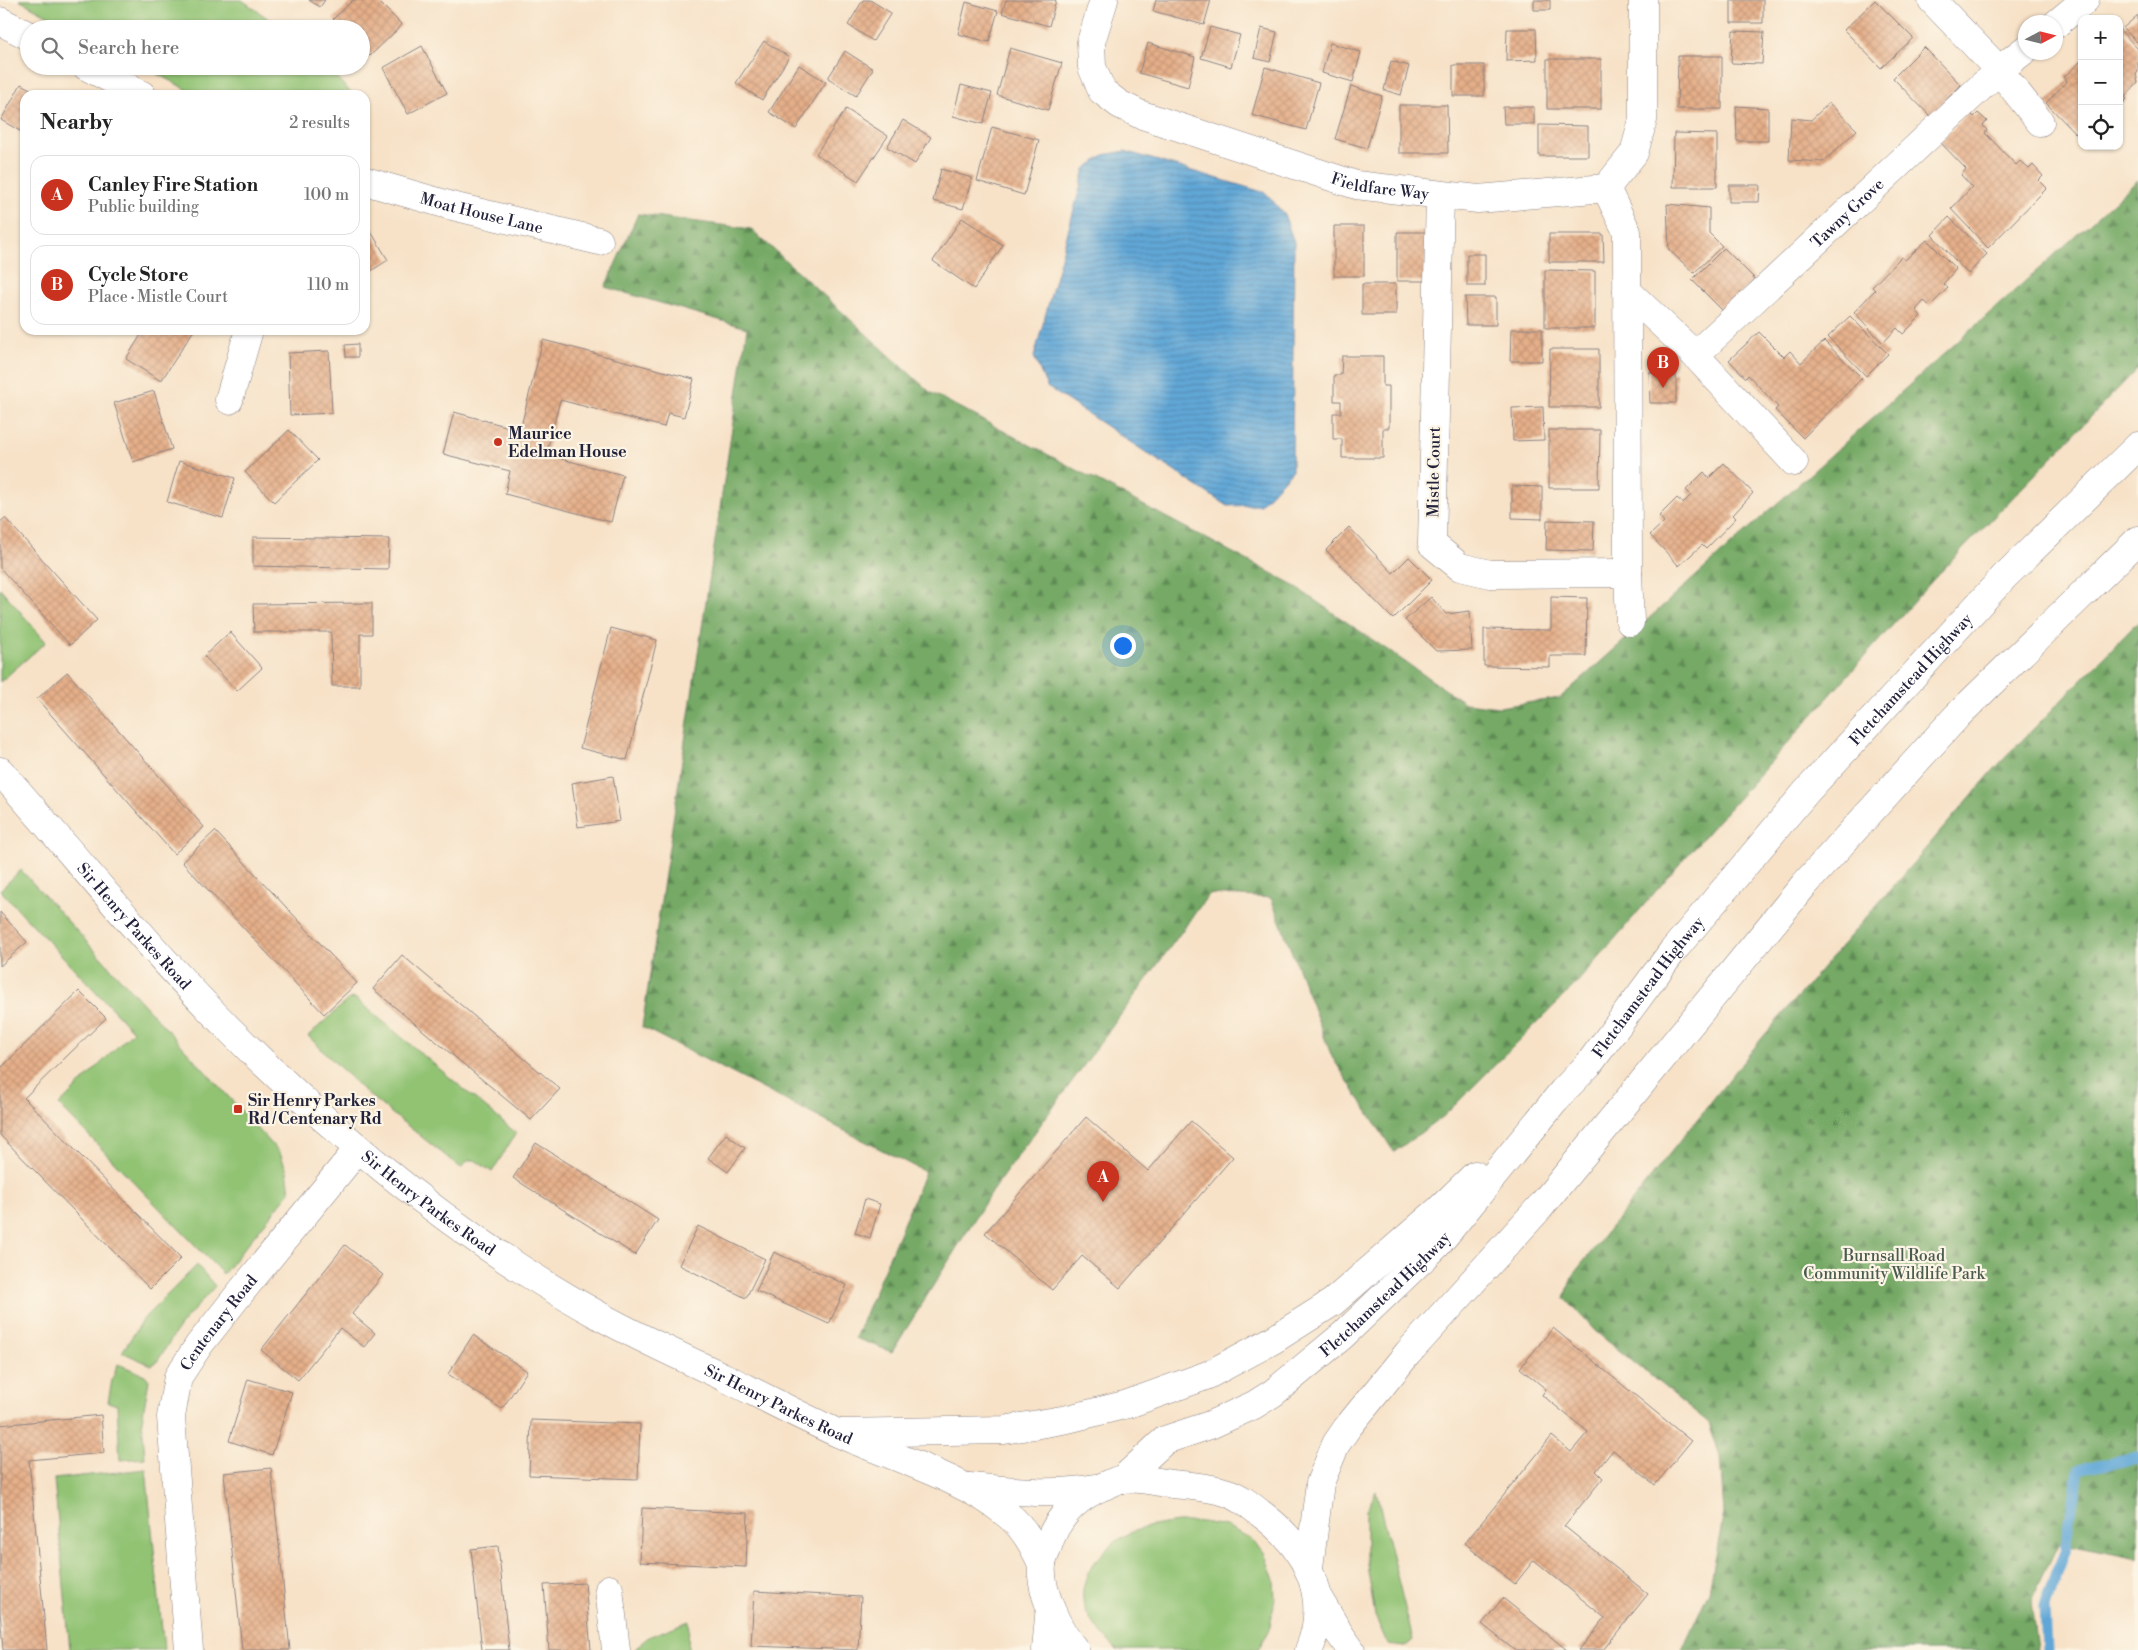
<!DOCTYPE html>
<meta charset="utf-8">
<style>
:root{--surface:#fff;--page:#f6f6f6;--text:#222;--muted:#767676;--line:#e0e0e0;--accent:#c8321e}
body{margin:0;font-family:"Libre Bodoni",serif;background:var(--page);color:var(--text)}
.controls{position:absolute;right:15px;top:15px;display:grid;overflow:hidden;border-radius:10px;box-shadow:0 1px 4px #0004}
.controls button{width:45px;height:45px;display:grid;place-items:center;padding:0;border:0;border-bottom:1px solid var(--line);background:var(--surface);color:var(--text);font:25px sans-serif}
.compass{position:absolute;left:2018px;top:15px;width:45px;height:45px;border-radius:50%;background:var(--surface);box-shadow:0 1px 4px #0004;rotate:83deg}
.you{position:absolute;left:1122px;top:645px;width:18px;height:18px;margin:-12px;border:4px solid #fff;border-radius:50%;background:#1a73e8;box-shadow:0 0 0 8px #1a73e833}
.badge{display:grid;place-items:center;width:32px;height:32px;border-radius:50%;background:var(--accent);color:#fff;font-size:16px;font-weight:700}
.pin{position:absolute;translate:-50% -41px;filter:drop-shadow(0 1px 2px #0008)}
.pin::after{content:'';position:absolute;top:26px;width:18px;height:15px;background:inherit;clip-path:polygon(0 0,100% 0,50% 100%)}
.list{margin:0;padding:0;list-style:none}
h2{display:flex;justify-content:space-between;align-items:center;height:65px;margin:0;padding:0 20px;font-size:21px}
h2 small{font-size:16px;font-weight:400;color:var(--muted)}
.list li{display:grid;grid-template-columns:32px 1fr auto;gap:15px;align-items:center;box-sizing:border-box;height:80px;margin:0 10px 10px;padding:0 10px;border:1px solid var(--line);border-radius:15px}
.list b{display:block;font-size:19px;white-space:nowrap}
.list p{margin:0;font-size:16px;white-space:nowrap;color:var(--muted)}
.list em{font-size:16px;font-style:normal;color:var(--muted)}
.icon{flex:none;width:28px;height:28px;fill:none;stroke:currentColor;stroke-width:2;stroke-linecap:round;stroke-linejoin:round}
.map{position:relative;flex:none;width:2138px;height:1650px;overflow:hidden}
.search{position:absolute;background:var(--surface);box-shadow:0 1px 4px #0004;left:20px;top:20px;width:350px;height:55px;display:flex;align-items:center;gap:12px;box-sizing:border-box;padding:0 18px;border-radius:28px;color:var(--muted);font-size:19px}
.panel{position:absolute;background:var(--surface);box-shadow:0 1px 4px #0004;left:20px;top:90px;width:350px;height:245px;border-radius:15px}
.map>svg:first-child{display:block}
.green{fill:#91c373;stroke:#5a7257}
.forest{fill:url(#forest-firs);stroke:#4b6650}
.water{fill:url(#water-rules);stroke:#426489}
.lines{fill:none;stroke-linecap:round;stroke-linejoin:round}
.stream{stroke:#61a7d7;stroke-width:11}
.building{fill:url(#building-cross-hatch)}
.minor-casing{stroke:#8c8282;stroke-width:29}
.highway-casing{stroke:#8c8282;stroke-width:29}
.minor{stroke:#fff;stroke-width:28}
.highway{stroke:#fff;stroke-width:28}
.poi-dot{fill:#c8321e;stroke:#fcf5e5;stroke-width:2}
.labels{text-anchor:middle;stroke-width:4.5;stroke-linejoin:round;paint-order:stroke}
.street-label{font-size:16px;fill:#22223b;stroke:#fcf5e5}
.poi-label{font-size:16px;font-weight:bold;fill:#22223b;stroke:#fcf5e5;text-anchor:start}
.park-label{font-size:16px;fill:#495a4f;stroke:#fcf5e5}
</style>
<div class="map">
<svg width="2138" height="1650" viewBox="0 0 2138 1650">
<defs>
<pattern id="forest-firs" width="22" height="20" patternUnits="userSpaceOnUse" patternTransform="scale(1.25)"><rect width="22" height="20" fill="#74a965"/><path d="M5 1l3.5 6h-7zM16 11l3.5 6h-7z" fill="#5f8954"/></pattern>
<pattern id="water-rules" width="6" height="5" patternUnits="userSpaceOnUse" patternTransform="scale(1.25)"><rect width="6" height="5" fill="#61a7d7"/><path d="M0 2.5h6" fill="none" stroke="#5088b0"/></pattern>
<pattern id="building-cross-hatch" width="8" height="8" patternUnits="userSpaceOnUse" patternTransform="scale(1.25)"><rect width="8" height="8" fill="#e5af89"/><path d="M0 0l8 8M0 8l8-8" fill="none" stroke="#c49677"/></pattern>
</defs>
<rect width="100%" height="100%" fill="#fcf5e5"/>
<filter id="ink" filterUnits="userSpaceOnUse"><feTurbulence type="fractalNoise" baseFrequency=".02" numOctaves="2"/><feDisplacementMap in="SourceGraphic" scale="10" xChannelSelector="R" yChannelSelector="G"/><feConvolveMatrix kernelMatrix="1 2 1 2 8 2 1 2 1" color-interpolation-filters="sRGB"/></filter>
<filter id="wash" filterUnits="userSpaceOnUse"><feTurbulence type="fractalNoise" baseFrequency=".0096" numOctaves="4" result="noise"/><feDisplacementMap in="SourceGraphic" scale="20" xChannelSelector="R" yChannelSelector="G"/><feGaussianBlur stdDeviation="1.12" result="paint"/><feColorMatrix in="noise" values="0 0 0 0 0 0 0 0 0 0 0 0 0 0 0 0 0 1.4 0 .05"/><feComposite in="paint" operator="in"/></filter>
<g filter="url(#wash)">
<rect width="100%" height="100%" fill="#f7e2c8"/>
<!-- green -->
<path class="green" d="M 19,0 L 242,0 L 283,29 L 73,29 Z
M 142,66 L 326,66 L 353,95 L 197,95 Z
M 0,588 L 46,642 L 0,682 Z
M 21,870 L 280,1153 L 287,1171 L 290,1192 L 223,1274 L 59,1105 L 133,1031 L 0,890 Z
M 355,998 L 516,1133 L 492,1172 L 475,1160 L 469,1160 L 461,1168 L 366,1093 L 308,1036 L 349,999 Z
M 197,1265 L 215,1286 L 179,1327 L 157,1362 L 151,1365 L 122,1352 L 145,1317 Z
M 118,1364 L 145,1375 L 149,1380 L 142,1420 L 145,1458 L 120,1460 L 117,1405 L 108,1402 L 112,1380 Z
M 146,1469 L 164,1650 L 70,1650 L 54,1479 Z
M 1376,1491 L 1413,1640 L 1405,1647 L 1388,1645 L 1375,1616 L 1366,1558 L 1366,1510 Z
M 1177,1522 L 1202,1522 L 1226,1526 L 1248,1537 L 1264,1552 L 1274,1580 L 1275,1599 L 1270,1627 L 1258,1650 L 1117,1650 C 1106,1638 1084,1617 1083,1600 C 1080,1572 1105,1546 1128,1534 C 1143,1526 1161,1525 1177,1522 Z
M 689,1621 L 688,1650 L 634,1650 L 648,1637 Z"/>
<!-- forest -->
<path class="forest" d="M 2138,180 L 2138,368 L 1932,581 L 1669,876 L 1574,986 L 1444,1116 L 1394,1152 L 1332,1057 L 1271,898 L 1209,894 L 992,1191 L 892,1352 L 855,1338 L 925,1172 L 642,1027 L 747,328 L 605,287 L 638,214 L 751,229 L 930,392 L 1288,582 L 1465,703 L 1499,707 L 1560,698 Z
M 2138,622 L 2138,1558 L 2059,1542 L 2031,1602 L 2037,1650 L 1682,1650 L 1709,1591 L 1724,1513 L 1720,1456 L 1709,1423 L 1595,1331 L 1565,1298 L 1572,1276 L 1762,1038 L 1997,766 Z"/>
<!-- water -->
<path class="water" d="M 1125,151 L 1266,193 L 1284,214 L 1294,242 L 1292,471 L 1260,505 L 1227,506 L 1047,387 L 1034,357 L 1085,169 L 1104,155 Z"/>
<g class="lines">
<!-- stream -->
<path class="stream" d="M 2047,1650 L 2045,1607 L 2065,1551 L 2078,1470 L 2138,1458"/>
</g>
<g id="blocks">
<!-- building -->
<path class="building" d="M 309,0 L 325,0 L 320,7 Z
M 353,0 L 377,0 L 402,25 L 370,56 L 361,48 L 361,29 L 343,29 L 333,19 Z
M 863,0 L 870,0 L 891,13 L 873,41 L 848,25 Z
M 1006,0 L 1056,0 L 1049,26 L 1002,13 Z
M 1156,0 L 1211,0 L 1204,25 L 1153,11 Z
M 1534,0 L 1550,0 L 1550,10 L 1534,10 Z
M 1731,0 L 1763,0 L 1763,23 L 1731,23 Z
M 1875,0 L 1913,38 L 1881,68 L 1844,30 Z
M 966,2 L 998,11 L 989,42 L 958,34 Z
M 2138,15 L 2138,43 L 2123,28 Z
M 1210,27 L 1240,35 L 1231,67 L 1201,58 Z
M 1261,28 L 1277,32 L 1270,62 L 1254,58 Z
M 1507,29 L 1536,29 L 1537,60 L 1506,61 Z
M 2119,29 L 2138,49 L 2138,72 L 2136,74 L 2138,83 L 2125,97 L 2127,99 L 2119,107 Z
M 1733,31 L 1764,32 L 1762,64 L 1731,63 Z
M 764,41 L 789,57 L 762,100 L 736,83 Z
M 1148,43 L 1195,57 L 1188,87 L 1139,73 Z
M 1330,43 L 1361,52 L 1353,82 L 1322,73 Z
M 422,46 L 447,93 L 408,114 L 383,68 Z
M 1924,47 L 1961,85 L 1930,116 L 1893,78 Z
M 1010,48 L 1062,63 L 1048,110 L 997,95 Z
M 845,51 L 873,69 L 856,96 L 828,78 Z
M 1678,56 L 1722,56 L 1722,109 L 1677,109 Z
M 1547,59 L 1601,59 L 1601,109 L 1547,109 Z
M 2082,60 L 2082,128 L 2076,134 L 2046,103 L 2067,81 L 2064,77 Z
M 1391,61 L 1409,66 L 1401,95 L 1384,90 Z
M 799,65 L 826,82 L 796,129 L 769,112 Z
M 1453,65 L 1484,65 L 1484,96 L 1453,96 Z
M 1265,67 L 1319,83 L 1306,130 L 1252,115 Z
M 21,84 L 41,95 L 25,95 L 25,134 L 1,120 Z
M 961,85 L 992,93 L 983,124 L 953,116 Z
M 1351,86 L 1382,96 L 1367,148 L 1335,139 Z
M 1829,103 L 1857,130 L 1823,162 L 1789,160 L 1791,118 L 1811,120 Z
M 1399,105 L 1447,105 L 1448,153 L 1399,153 Z
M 1736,106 L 1768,108 L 1768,141 L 1737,141 Z
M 1503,107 L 1534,107 L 1534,124 L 1504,124 Z
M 846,109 L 888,136 L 858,181 L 816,154 Z
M 1969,112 L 1974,117 L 1978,113 L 1987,121 L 1983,126 L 1987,130 L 1985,133 L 2016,165 L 2020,161 L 2029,169 L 2033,165 L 2043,176 L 2039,180 L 2047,188 L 1988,248 L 1951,209 L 1972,187 L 1961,175 L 1966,169 L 1940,142 Z
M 903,120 L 931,137 L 915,164 L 887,147 Z
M 1539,125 L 1588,126 L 1588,156 L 1539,156 Z
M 992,127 L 1039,140 L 1024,195 L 977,181 Z
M 1674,133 L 1717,134 L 1717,187 L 1673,187 Z
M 941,169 L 972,178 L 963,209 L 933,201 Z
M 1729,185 L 1760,185 L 1759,202 L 1729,202 Z
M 1667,204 L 1709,208 L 1709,233 L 1722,246 L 1694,273 L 1669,250 Z
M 1949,217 L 1987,254 L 1968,274 L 1932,235 Z
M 962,218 L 1003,245 L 974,289 L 933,261 Z
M 367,225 L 388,260 L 365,275 L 365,226 Z
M 1334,226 L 1364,226 L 1364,276 L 1334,276 Z
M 1397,232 L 1427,232 L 1426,281 L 1397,281 Z
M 1549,234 L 1603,234 L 1604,262 L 1549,262 Z
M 1927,240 L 1956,269 L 1943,284 L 1948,288 L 1930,306 L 1924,301 L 1916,310 L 1921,316 L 1903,334 L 1897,328 L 1883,343 L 1854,312 L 1875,290 L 1872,287 L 1901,257 L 1905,260 Z
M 1724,248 L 1755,279 L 1723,311 L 1692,280 Z
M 1467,254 L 1485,254 L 1485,286 L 1467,286 Z
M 1545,270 L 1595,271 L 1595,328 L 1545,328 Z
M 1362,284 L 1396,284 L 1396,315 L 1362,315 Z
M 1465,297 L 1496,297 L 1496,325 L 1466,325 Z
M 1850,316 L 1888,354 L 1866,376 L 1828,337 Z
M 1511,329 L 1542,329 L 1542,361 L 1510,361 Z
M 144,330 L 194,330 L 161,381 L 126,359 Z
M 1759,332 L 1784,357 L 1790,351 L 1801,363 L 1824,341 L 1862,378 L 1803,438 L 1775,410 L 1778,407 L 1748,375 L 1746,378 L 1729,360 Z
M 543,340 L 694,379 L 684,417 L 668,413 L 664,427 L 560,400 L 546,455 L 623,475 L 611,522 L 505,494 L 510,471 L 443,454 L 454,412 L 520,430 Z
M 358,344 L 358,357 L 346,357 L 345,345 Z
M 1550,349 L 1599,349 L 1599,407 L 1549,407 Z
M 329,351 L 332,413 L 290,415 L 288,353 Z
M 1342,356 L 1383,356 L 1383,386 L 1389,386 L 1389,428 L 1383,428 L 1383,458 L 1342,458 L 1342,439 L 1333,439 L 1333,413 L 1341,413 L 1341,401 L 1334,401 L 1334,375 L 1341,375 Z
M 1649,372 L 1676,373 L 1676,403 L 1650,403 Z
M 154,391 L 172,449 L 133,462 L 114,403 Z
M 1543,407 L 1544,440 L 1513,441 L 1512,408 Z
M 289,430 L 318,460 L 274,502 L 245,472 Z
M 1549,430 L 1600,430 L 1599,488 L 1549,488 Z
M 179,461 L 235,478 L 223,518 L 167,502 Z
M 1724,463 L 1753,493 L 1733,515 L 1736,518 L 1706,549 L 1702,545 L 1679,566 L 1650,535 L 1664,522 L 1659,516 L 1677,498 L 1683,503 L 1691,495 L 1686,490 L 1704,472 L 1709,478 Z
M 1512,486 L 1542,487 L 1542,519 L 1512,518 Z
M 5,518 L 97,620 L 70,645 L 0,568 L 0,522 Z
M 1547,520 L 1594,521 L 1593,551 L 1546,550 Z
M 1349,527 L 1393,573 L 1409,557 L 1432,580 L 1393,619 L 1326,550 Z
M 253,537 L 389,539 L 388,569 L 253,566 Z
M 1431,597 L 1446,614 L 1470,611 L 1472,650 L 1436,651 L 1405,620 Z
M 1551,597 L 1587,598 L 1586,656 L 1550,656 L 1550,667 L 1484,666 L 1484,629 L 1551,630 Z
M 372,603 L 372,634 L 360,634 L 360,686 L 332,686 L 331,632 L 254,632 L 253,604 Z
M 611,628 L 657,640 L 627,760 L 580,748 Z
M 230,632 L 262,668 L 237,691 L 204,656 Z
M 67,672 L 204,827 L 174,854 L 37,699 Z
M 613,776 L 620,821 L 578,827 L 572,783 Z
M 215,831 L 357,983 L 324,1014 L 182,862 Z
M 0,912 L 27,942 L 0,966 Z
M 402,955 L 560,1089 L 531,1120 L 373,989 Z
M 79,991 L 106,1018 L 24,1098 L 181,1258 L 150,1289 L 0,1135 L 0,1069 Z
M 1086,1117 L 1148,1171 L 1191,1121 L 1233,1157 L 1120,1288 L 1082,1256 L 1052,1290 L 985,1233 Z
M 726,1134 L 745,1148 L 728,1172 L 708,1158 Z
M 536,1143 L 658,1220 L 635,1255 L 513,1178 Z
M 865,1199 L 880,1204 L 870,1238 L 855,1233 Z
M 698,1226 L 765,1259 L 746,1298 L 679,1265 Z
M 345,1245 L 383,1275 L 352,1314 L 375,1333 L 364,1347 L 340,1328 L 298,1380 L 261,1350 Z
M 774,1252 L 847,1285 L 829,1324 L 756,1291 Z
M 1553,1328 L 1691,1441 L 1655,1485 L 1613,1450 L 1596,1471 L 1603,1478 L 1564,1526 L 1648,1594 L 1603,1650 L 1579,1650 L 1605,1618 L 1534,1560 L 1515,1584 L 1465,1543 L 1552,1436 L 1571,1452 L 1588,1432 L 1542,1395 L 1546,1389 L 1520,1368 Z
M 473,1335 L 527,1371 L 502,1409 L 448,1374 Z
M 248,1379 L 292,1392 L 272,1455 L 229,1441 Z
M 101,1415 L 104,1453 L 29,1460 L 47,1650 L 3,1650 L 0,1611 L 0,1425 Z
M 531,1420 L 640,1424 L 638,1479 L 529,1475 Z
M 271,1468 L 290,1650 L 242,1650 L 224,1473 Z
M 642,1508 L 748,1513 L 746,1567 L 640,1562 Z
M 498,1546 L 509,1650 L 482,1650 L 471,1549 Z
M 585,1583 L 591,1650 L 549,1650 L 544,1585 Z
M 754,1591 L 861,1597 L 858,1650 L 751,1646 Z
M 1503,1598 L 1567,1650 L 1514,1650 L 1482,1624 Z"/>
</g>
</g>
<g filter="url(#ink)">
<use href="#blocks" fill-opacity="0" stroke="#8c8282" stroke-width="1"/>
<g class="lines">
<!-- minor casing -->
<g class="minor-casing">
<g id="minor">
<path id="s1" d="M 1104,0 L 1091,42 L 1092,67 L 1102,91 L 1119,104 L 1139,114 L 1356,185 L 1478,199 L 1606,188 L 1634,153 L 1643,120 L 1643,0"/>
<path d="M 1932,0 L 1999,70 L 2040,122"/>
<path d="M 0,21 L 29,36"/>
<path d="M 2056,24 L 2085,0"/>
<path d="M 86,66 L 142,95"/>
<path id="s2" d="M 365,181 L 452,206 L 599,241"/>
<path d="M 1606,188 L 1627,232 L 1628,573 L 1630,622"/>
<path d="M 1440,195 L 1432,544 L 1460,567 L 1490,574 L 1628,573"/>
<path d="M 1627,291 L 1695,355"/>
<path d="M 229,400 L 249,330"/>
<path id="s3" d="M 1794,462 L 1695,355 L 1999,70 L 2026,49"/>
<path id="s4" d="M 0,771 C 77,858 149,949 231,1031 C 341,1141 464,1242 600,1316 C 641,1339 684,1358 726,1378 C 764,1397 802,1417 840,1434 C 894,1458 964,1478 1008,1515 C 1025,1529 1033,1545 1042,1564"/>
<path d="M 969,1487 C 1015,1491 1050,1496 1096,1488"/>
<path d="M 609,1589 L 616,1650"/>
<path d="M 1317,1596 L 1339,1633 L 1351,1650"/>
<path id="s5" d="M 189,1650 L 171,1417 L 178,1377 L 199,1345 L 240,1293 L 358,1149"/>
</g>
</g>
<!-- highway casing -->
<g class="highway-casing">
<g id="highway">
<path d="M 839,1433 L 1004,1430 L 1068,1419 L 1128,1404 L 1208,1375 L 1273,1340 L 1333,1302 L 1440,1209 L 1475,1175"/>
<path id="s6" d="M 1123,1479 L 1165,1440 L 1210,1425 L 1254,1405 L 1273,1393 L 1342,1336 L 1437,1245 L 1563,1091 L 1589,1064 L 1672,952 L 1807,791 L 2004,577 L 2138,446"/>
<path d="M 1309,1567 L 1320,1483 L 1336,1444 L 1347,1428 L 1408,1353 L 1541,1206 L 1804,885 L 1958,715 L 2138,540"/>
<path d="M 1046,1650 L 1050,1606"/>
<path d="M 1075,1650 C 1058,1630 1039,1590 1042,1563 C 1043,1559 1045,1554 1047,1549 C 1056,1517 1078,1495 1109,1484 C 1113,1482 1119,1479 1123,1479 C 1139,1477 1157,1482 1172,1484 C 1191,1486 1210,1487 1228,1493 C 1240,1497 1250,1505 1260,1513 C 1305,1546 1332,1595 1309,1650"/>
</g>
</g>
<!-- minor -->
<use href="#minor" class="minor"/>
<!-- highway -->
<use href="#highway" class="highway"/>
</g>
</g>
<!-- markers -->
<g class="poi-dot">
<circle cx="498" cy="442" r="5"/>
<rect x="233" y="1104" width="10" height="10" rx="2.5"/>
</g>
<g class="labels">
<!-- street labels -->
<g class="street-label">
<text dy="6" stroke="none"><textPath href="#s1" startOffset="391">Fieldfare Way</textPath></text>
<text dy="6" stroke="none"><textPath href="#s2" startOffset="121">Moat House Lane</textPath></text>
<text dy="6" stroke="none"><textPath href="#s3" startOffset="354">Tawny Grove</textPath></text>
<text transform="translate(1433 472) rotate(-89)" y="6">Mistle Court</text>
<text dy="6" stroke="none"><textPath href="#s6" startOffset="1135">Fletchamstead Highway</textPath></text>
<text dy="6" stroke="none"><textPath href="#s4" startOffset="205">Sir Henry Parkes Road</textPath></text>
<text dy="6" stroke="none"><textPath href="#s6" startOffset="730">Fletchamstead Highway</textPath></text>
<text dy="6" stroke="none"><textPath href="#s4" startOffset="610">Sir Henry Parkes Road</textPath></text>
<text dy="6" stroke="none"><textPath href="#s6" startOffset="325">Fletchamstead Highway</textPath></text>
<text dy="6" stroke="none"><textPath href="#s5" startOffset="342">Centenary Road</textPath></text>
<text dy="6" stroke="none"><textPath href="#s4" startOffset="1015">Sir Henry Parkes Road</textPath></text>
</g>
<!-- poi labels -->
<g class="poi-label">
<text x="508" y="439">Maurice<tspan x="508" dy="18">Edelman House</tspan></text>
<text x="248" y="1106">Sir Henry Parkes<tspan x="248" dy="18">Rd / Centenary Rd</tspan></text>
</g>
<!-- park labels -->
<g class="park-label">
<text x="1894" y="1261">Burnsall Road<tspan x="1894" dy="18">Community Wildlife Park</tspan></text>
</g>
</g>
</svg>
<div class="controls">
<button>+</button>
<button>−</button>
<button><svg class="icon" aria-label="locate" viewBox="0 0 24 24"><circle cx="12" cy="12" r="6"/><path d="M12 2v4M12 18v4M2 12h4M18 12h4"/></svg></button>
</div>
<svg class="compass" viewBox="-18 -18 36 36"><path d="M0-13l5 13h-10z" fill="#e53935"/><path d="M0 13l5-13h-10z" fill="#767676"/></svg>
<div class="you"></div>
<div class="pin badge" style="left:1103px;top:1202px">A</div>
<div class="pin badge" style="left:1663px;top:388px">B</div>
<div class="search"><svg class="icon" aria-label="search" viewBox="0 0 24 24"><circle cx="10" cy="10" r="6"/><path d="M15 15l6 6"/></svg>Search here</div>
<section class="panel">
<h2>Nearby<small>2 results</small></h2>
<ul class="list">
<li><span class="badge">A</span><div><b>Canley Fire Station</b><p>Public building</p></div><em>100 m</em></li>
<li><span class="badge">B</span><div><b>Cycle Store</b><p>Place · Mistle Court</p></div><em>110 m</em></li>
</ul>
</section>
</div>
